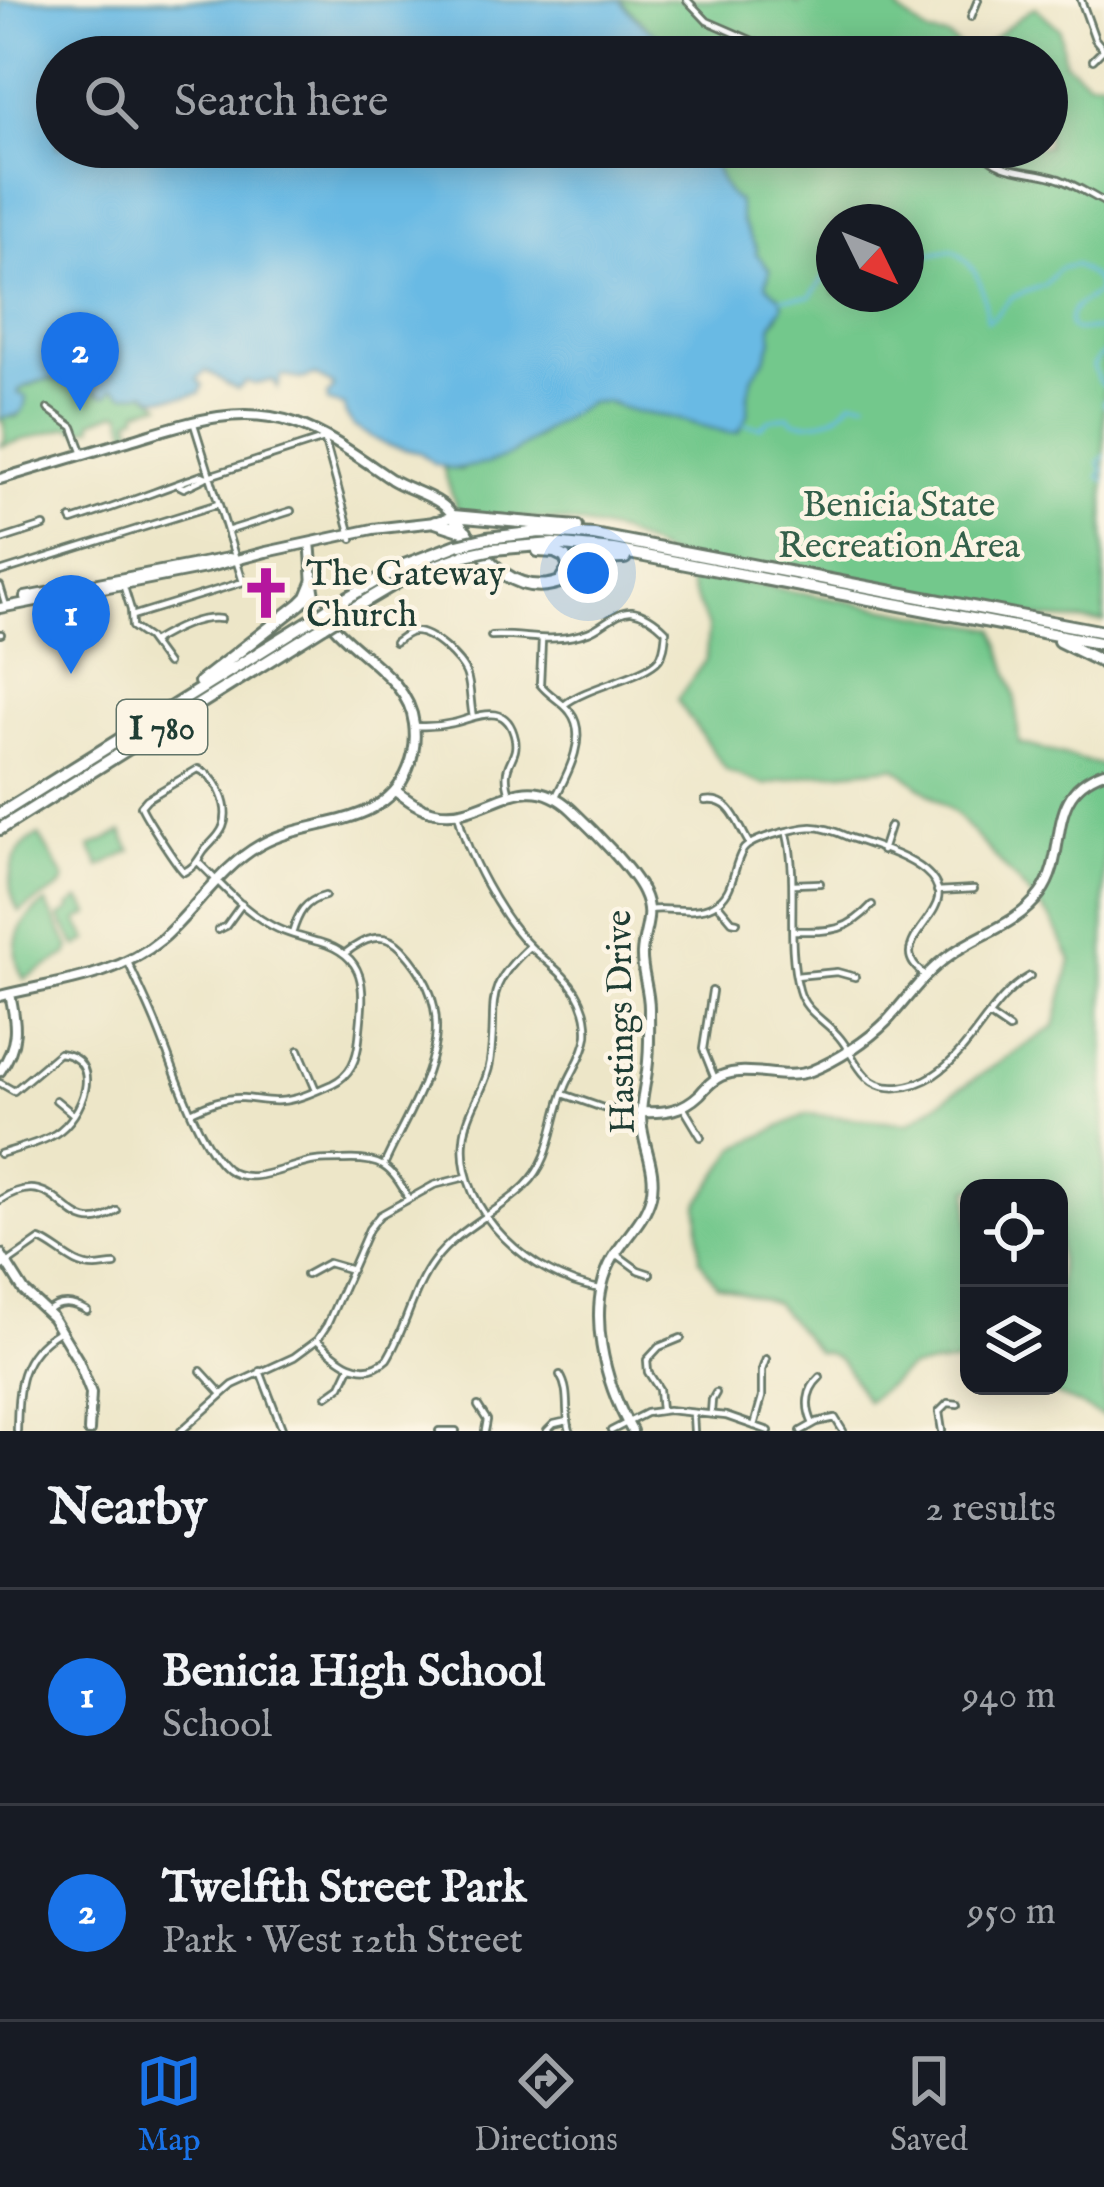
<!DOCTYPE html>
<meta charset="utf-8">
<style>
:root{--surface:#171b24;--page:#242831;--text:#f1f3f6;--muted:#9ea1a6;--line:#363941;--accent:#1a73e8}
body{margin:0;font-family:"IM FELL English",serif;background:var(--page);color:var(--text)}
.controls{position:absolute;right:36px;bottom:36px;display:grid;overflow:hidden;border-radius:24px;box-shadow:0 6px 30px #0003}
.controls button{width:108px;height:108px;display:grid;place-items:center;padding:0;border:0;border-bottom:3px solid var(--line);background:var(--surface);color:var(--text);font:60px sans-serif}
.compass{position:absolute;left:816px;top:204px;width:108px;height:108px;border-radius:50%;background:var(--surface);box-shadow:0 6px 30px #0003;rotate:133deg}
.you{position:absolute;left:588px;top:573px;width:42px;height:42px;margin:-30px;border:9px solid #fff;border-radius:50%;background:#1a73e8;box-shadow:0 0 0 18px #1a73e833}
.badge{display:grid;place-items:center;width:78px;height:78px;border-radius:50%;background:var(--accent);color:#fff;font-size:39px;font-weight:700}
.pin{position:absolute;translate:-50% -99px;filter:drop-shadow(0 3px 6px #0008)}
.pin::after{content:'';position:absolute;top:63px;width:42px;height:36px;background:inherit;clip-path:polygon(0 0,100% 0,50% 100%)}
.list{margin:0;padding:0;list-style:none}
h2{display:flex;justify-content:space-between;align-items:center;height:156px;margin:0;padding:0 48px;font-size:51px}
h2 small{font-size:39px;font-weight:400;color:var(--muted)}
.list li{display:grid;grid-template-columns:78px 1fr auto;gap:36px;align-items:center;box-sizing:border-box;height:216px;padding:0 48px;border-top:3px solid var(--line)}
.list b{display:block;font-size:45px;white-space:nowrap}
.list p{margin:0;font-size:39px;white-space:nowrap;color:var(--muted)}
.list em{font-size:39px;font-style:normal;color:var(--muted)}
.icon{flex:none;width:66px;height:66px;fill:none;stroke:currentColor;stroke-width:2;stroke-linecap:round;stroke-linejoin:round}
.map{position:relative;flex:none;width:1104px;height:1431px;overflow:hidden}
.search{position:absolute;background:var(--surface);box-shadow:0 6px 30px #0003;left:36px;right:36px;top:36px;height:132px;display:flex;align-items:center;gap:30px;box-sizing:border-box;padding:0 42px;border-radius:66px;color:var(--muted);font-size:45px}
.sheet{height:588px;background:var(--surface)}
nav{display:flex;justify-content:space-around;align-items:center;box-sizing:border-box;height:168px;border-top:3px solid var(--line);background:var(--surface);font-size:33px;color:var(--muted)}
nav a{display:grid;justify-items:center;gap:6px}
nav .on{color:var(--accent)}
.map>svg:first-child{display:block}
.green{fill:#73c88c;stroke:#498260;stroke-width:3;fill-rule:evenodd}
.water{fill:#69bae4;stroke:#447c8c;stroke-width:3}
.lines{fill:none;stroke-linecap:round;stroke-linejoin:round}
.stream{stroke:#69bae4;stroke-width:3}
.street-casing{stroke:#677868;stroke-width:10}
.secondary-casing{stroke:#677868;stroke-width:14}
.highway-casing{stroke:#677868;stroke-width:16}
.street{stroke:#fff;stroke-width:4.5}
.secondary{stroke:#fff;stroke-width:8}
.highway{stroke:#fff;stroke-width:10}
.highway-bridge-casing{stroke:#677868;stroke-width:16;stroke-linecap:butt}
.highway-bridge{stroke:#fff;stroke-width:10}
.labels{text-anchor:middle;stroke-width:9;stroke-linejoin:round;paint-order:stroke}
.shield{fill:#fcf5e5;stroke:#617469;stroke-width:3}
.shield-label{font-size:33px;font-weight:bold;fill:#1f3d34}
.park-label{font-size:36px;fill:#34604a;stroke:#fcf5e5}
.poi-label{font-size:36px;fill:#1f3d34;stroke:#fcf5e5;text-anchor:start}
.street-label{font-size:36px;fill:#1f3d34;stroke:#fcf5e5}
</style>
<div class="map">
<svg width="1104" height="1431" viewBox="0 0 1104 1431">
<rect width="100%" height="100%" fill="#fcf5e5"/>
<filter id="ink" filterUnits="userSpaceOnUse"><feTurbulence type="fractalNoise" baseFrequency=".00833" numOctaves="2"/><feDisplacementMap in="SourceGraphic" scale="24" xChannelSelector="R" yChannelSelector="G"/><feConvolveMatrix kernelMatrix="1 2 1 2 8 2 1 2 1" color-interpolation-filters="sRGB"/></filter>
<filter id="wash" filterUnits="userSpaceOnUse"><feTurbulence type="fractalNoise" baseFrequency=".004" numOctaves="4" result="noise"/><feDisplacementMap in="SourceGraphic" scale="48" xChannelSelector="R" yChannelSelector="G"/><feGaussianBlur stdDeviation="2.7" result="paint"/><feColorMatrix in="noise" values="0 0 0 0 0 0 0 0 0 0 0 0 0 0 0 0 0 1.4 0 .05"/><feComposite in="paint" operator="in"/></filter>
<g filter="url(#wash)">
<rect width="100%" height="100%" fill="#ede6c8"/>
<!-- green -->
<path class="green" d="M 620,0 L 794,0 L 798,4 L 805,0 L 894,0 L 900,12 L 928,34 L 948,37 L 969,55 C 993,42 1011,21 1035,7 L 1060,29 L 1064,62 L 1088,81 L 1104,80 L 1104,622 L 995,615 L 673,558 L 621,533 L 569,522 L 460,513 L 457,509 L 443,468 L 461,470 L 536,438 L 550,426 L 589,403 L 608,402 L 634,412 L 669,417 L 748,415 L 748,394 L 752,376 L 766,357 L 771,339 L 771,326 L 778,317 L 781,298 L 765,285 L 761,260 L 756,253 L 757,249 L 741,222 L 738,202 C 722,194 713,164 713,147 L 1047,147 L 1047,57 L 676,57 ZM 834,222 L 906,222 L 906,294 L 834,294 Z
M 50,378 L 62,378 L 83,384 L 93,383 L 97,387 L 111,387 L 125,395 L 145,392 L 161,404 L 138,410 L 138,415 L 130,419 L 134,434 L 128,436 L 122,414 L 118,412 L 92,421 L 93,427 L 79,431 L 69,427 L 1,446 L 5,439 L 4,422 L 0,421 L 0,417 L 16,417 C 24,410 27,407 24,396 L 18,393 L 20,389 Z
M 684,571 L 995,629 L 1015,695 L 1019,743 L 1104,766 L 1104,1417 L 1039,1386 L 1059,1386 L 1059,1188 L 969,1188 L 969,1361 L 910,1368 L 867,1401 C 851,1381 847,1352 818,1352 L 775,1303 L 717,1285 L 700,1260 L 698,1205 L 736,1148 L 807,1114 L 908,1123 L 1055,1026 L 1071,960 L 1052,920 L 956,814 L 895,767 L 810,775 L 765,785 L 727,771 L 677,700 L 706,659 L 708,627 Z
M 122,832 L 131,851 L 100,867 L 90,847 Z
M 39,835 L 64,878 L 62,886 L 19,912 C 3,883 8,851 39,835 Z
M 80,899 L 90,914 L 77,921 L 88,940 L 77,947 L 59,917 L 71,910 L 69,906 Z
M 46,903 L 70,948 L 67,955 L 24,979 C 7,949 17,920 46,903 Z"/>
<!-- water -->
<path class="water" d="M 0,0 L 620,0 C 629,13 643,24 656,35 C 664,42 668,50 676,57 L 57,57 L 57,147 L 713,147 C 713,164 722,194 738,201 L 742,222 L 757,249 L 756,253 L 770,270 L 766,285 L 781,298 L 783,305 L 771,326 L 773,338 L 766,357 L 753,376 L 748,394 L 748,415 L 739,432 L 729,433 L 669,417 L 634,412 L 608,402 L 589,403 L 550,426 L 511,455 L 486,464 L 453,469 L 434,464 L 421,453 L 386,445 L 353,426 L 345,413 L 344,406 L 328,402 L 327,396 L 333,389 L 333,385 L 315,375 L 301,379 L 282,376 L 278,388 L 273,380 L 256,384 L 246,382 L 238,389 C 226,385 218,376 206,371 L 197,379 L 203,385 L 200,393 L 187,396 L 155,398 L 145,392 L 125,395 L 113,388 L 108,395 L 101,395 L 95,391 L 97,384 L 80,382 L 71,384 C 51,375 37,381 20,389 L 18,393 L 26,397 C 26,415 15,417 0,417 Z"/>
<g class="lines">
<!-- stream -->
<path class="stream" d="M 846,222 L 859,215 L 872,222
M 906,247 L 918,256 L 953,250 C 981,270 984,289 987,321 L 993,318 L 1012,297 L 1044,285 L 1060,268 L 1075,265 C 1084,272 1101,279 1098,292 C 1084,303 1067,305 1070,327 L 1075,330 L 1104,329
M 781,298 L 810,297 L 826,275 L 834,242
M 1104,354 L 1098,358 L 1093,366 L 1099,382 L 1104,386
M 1104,400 L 1104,405
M 744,424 L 760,427 L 769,420 L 789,416 L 793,421 C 818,426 836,420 852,400 L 866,401
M 1104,456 L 1099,463 L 1103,470 L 1099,477 L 1104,480"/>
</g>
</g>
<g filter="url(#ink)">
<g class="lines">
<!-- street casing -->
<g class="street-casing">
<path id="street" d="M 687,0 L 707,21 L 790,57
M 1081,0 L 1095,39 L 1104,50
M 971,17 L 978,0
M 1093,60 L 1103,50
M 977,147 C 1001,176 1027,168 1059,179 C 1075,185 1089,194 1104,202
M 48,409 L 73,427 L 83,454
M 325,441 L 352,539
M 178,485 L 184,488 L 205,478
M 71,519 L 72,521 C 116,507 159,490 202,475 L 206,477 L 327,438
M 227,531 L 291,511
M 0,540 L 44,526
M 0,572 L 218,504
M 123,584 L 131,610 L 132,627 L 148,638 L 167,664
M 0,586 L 6,606
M 132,616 L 243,582 L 193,421
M 0,634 L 1,634
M 491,636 C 527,634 551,645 588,632 C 603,627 616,610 632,611 C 646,613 657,622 666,631 C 665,640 665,651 659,659 C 645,677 587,686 564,705
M 542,640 L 540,684 C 549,696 562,701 570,712 C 589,736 567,775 555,798
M 152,642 C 172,630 198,616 221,619
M 395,642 C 399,639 408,632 413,632 C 430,630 463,661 467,676 C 471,688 470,703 473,717
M 415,726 C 428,727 440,726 453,723 C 478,717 507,700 515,739 C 519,761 499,762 510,794
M 198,769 C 217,776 231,807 223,827 C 219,837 210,843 204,851 C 197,861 196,866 184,872 C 176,864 145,816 141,806 L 147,799 Z
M 705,801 C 732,797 737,824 749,843
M 787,834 C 799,885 785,939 799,990 C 805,1013 826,1020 840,1038 C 850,1050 855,1065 866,1076 C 883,1095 915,1087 934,1075 C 974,1049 989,999 1030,976
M 882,851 L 890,826
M 794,884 L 820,883
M 937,891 L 974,889
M 717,903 L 732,921 L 737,922
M 649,910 C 669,907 694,915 713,905 C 736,893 731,869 743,850 C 751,838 797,828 812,827 C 825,827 837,832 848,837 C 872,846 905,854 925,871 C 962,902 911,925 910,953 C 910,963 918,969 925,976
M 218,930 L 226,926 L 242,904
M 794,931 C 830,931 846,933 872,905
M 292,934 C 298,914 304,901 325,896
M 530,946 C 479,992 499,1003 490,1062 C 486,1090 466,1111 464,1140 C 457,1213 533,1278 600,1289
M 344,954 C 363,939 383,929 402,949 C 472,1023 418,1090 384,1165
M 128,962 C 138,984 149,1006 158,1029 C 173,1065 197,1144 227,1169 C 251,1188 289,1164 316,1161 C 325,1160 334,1160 343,1160 C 379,1158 392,1165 408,1198
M 796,976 L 837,972 L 855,977
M 712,991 L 703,1049 L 715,1079
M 990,1016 L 1009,1029
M 299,1050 L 316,1090
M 0,1083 L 14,1091 L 59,1053 C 106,1058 83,1117 55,1134 C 39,1144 18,1148 0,1154
M 563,1094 L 603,1108 L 638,1112
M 56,1100 L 73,1114
M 683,1107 L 701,1137
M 191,1112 C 208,1104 224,1097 243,1098 C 256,1099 268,1102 280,1101 C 298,1100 316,1091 332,1084 C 351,1075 357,1059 359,1039 C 363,995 372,957 319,942 C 301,937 283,933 267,923 C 241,908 220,883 198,862
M 0,1200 C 62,1159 64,1248 117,1211
M 615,1253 L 638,1270 L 650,1274
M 0,1268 L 40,1240 C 58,1247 73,1267 95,1267 C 102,1267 108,1265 115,1265
M 306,1275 L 328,1263 L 352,1270
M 47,1312 C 60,1300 73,1303 87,1311
M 317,1340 C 336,1358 362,1382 387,1359 C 406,1329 412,1290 434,1261 C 457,1229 498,1213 525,1186 C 554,1158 551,1120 566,1086 C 573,1069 584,1055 587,1036 C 588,1020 584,1005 576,992 C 564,973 547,963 531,947 C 502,919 465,853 458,812
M 201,1371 L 222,1394
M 260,1371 L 283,1431
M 560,1375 C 571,1392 564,1412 570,1431
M 327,1396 L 341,1386 L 350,1367
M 478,1406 L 487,1420 L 485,1431
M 661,1410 L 659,1389 L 648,1372 L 647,1360 L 659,1347 L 681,1338
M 711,1413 L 712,1400 L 716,1393
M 693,1414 L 694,1431
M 813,1424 C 805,1407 806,1390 820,1377
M 754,1426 L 762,1397 L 762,1370 L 766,1359
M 17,1431 C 18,1388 18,1356 58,1332
M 181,1431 L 233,1385 L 294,1357 L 317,1340 L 327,1325 L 369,1229 L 380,1215 L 434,1185 L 466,1177
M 439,1431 L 456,1431
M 547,1431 L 554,1424 L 567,1421
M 611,1431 L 646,1413 L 668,1410 L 726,1416 L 769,1431
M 801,1431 L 817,1422 L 835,1418 L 843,1431
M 942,1431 L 939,1412 L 948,1403 L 958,1404"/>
</g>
<!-- secondary casing -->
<g class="secondary-casing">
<path id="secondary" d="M 0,479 C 41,467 83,454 124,442 C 181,425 236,403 295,423 C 330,435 361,459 391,479 C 410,491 442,497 453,516 L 435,522 L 373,529 L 266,552 L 206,568 L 0,608
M 25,597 L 228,558 L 234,559
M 396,791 C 408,800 420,809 435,812 C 486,823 521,762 572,810 C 591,828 633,870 643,892 C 655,917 643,930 642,954 C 641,970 649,989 649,1008 C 649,1029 650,1050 647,1071 C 645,1086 641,1101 641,1116 C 641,1144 658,1168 651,1196 C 645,1220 625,1237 613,1258 C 584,1308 605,1384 632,1431
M 0,996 C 55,982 116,978 162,939 C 195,910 221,867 260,845 C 308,817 384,830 408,769 C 414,755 416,739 414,724 C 408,672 342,650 319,606 C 310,588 313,562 310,543
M 0,1071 C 19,1044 17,1025 10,994
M 641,1112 C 665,1113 682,1111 700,1094 C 706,1087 712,1080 721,1076 C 750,1064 781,1082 811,1071 C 838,1060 867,1041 887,1021 C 908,998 924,973 950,955 C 980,933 1016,926 1040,894 C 1071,852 1042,794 1104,772
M 0,1253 L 24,1291 L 52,1317 L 78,1360 L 91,1393 L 89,1431"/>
</g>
<!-- highway casing -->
<g class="highway-casing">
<path id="highway" d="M 453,516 C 481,552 512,603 565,580 C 589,569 596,557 625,558
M 453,516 L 577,527
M 435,522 L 466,532
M 487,538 L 540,532 L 594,535 L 1104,632
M 493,549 L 553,544 L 613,550 L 1104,644
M 538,551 L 555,552 L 565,557 L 569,567 L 562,578
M 331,607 L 402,566 L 457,545
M 340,616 L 406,577 L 465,555
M 1059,641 L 1104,663
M 200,682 L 300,604 L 307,597 L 314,580
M 0,814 L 316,617
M 0,829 L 324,626"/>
</g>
<!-- street -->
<use href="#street" class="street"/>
<!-- secondary -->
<use href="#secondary" class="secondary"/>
<!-- highway -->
<use href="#highway" class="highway"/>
<!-- highway-bridge casing -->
<g class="highway-bridge-casing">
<path id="highway-bridge" d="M 457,545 L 487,538
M 465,555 L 493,549
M 316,617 L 331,607
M 324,626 L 340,616"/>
</g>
<!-- highway-bridge -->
<use href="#highway-bridge" class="highway-bridge"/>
</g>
</g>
<!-- icons -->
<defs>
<g id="church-bare" transform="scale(4.14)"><path d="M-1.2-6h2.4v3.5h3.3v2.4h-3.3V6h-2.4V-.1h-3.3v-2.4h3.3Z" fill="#b5179e" stroke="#fcf5e5" stroke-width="2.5" paint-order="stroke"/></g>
</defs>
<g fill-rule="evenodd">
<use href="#church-bare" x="266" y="593"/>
</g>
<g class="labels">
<!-- shield labels -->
<rect class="shield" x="117" y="700" width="90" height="54" rx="9"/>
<g class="shield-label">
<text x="162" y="739">I 780</text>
</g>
<!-- park labels -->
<g class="park-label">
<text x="899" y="516">Benicia State<tspan x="899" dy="41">Recreation Area</tspan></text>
</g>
<!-- poi labels -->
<g class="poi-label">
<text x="306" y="585">The Gateway<tspan x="306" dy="41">Church</tspan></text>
</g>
<!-- street labels -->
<g class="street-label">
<text transform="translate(619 1022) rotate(-91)" y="13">Hastings Drive</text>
</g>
</g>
</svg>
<div class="controls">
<button><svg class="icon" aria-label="locate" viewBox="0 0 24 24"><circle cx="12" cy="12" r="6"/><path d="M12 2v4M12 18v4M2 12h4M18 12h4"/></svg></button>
<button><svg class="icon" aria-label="layers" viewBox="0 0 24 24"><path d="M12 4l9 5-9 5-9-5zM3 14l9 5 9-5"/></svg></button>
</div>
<svg class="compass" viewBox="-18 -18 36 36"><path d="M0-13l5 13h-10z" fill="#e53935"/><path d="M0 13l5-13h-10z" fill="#9ea1a6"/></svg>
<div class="you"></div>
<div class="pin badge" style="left:71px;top:674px">1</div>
<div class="pin badge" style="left:80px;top:411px">2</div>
<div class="search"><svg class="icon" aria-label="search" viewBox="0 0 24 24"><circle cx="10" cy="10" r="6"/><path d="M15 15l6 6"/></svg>Search here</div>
</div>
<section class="sheet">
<h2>Nearby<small>2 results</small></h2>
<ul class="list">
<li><span class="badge">1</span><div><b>Benicia High School</b><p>School</p></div><em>940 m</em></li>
<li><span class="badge">2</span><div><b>Twelfth Street Park</b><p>Park · West 12th Street</p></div><em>950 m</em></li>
</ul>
</section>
<nav>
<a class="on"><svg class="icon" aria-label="map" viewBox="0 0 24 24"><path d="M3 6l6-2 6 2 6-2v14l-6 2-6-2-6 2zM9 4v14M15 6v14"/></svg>Map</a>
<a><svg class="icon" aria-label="directions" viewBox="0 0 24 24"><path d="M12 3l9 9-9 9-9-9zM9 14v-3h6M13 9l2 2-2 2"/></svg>Directions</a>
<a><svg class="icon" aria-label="saved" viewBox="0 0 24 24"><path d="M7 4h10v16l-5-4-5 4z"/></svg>Saved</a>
</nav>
